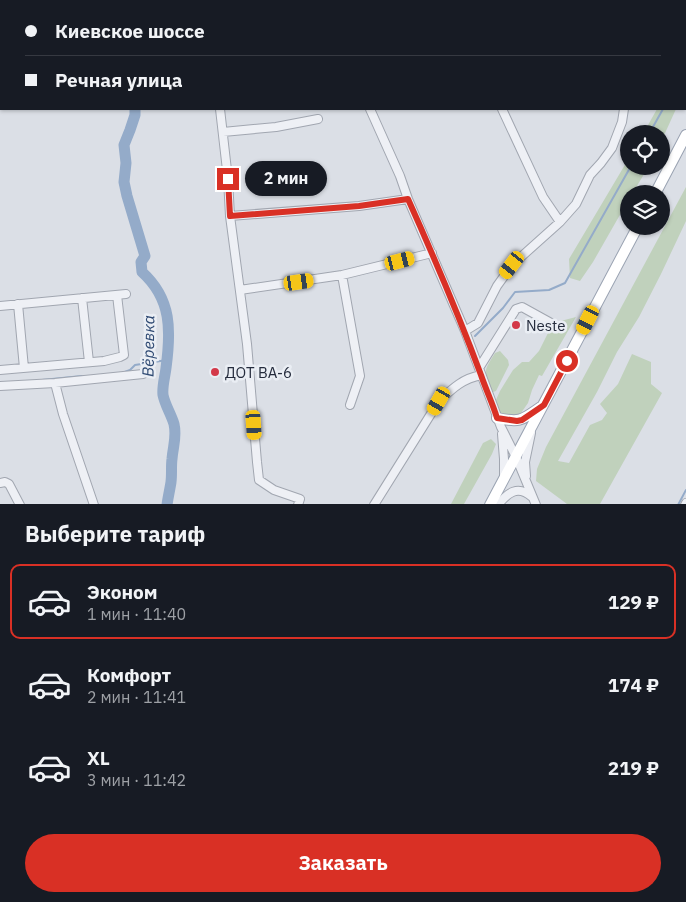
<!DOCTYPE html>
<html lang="ru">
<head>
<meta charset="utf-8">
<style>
	:root { --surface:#171b24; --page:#242831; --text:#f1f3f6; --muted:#9ea1a6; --line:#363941; --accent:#d93025 }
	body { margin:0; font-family:"IBM Plex Sans",sans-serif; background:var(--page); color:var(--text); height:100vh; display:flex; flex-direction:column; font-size:19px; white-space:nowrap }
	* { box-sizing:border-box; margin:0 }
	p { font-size:16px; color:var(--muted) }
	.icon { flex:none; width:28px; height:28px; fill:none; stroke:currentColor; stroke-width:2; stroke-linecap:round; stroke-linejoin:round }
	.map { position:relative; height:504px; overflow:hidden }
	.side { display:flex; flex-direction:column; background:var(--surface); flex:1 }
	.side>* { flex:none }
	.guide { position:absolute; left:0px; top:0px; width:686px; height:110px; box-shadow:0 1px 4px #0004; display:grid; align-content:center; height:110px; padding:0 25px; background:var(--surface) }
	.buttons { position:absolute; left:620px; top:125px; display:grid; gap:10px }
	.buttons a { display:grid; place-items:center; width:50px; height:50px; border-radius:50%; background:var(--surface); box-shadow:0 1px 4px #0004; font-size:25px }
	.end { position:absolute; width:22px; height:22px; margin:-11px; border:6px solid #d93025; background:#fff; box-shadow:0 0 0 2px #fff }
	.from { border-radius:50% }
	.bubble { position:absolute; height:35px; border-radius:18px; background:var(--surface); box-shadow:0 1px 4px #0004; font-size:16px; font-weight:700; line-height:35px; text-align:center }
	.car { position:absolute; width:15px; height:30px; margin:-15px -8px; border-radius:6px; box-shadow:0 0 4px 1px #0007; background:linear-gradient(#f5c518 24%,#345 0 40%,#f5c518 0 76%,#345 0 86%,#f5c518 0) }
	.guide b { display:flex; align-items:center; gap:18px; height:48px; font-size:19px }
	.guide b+b { border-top:1px solid var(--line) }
	.guide i { width:12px; height:12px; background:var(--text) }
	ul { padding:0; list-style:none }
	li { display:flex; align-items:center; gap:15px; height:75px; margin:0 10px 8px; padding:0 15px; border:2px solid transparent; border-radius:10px }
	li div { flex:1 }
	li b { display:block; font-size:19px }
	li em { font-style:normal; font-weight:700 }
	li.active { border-color:var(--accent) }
	li>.icon { width:45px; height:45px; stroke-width:1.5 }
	h2 { padding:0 25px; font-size:22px; line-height:60px }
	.cta { display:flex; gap:10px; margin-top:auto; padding:10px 25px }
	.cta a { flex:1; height:58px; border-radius:30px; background:var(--accent); color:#fff; font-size:20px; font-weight:700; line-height:58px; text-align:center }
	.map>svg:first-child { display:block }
</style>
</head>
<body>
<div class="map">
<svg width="686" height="505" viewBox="0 0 686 505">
	<rect width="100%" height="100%" fill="#dbdfe6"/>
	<path fill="#c0d1bc" d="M657 109H676L661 142V134H643Z
		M629 158V166H649L632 194H629V199L593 262 580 281 570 278 569 259Z
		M686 187V221L661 274 639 317 617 352 597 392 558 461 569 463 590 425 602 420 607 413 600 404 618 384 632 354 651 362V384L662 393 600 504H567L536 481 537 469 546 447Z
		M576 317 542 376 539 375 532 390 528 403 521 413 514 417 504 416 496 410 495 402 500 391 513 370 522 362H529L539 351 553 323Z
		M500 351 508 360 509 365 496 391 493 392 491 391C483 370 484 371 495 353Z
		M491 439 496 444 492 454 464 504H451L483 443Z"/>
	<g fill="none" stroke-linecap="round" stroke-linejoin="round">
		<path stroke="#94abc9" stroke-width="2" d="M685 66 686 64
			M649 134 663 109
			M475 336 503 308 515 292 549 290 565 283 631 166
			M122 373 130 370 135 365 167 360
			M42 380 82 376
			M678 505 686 490"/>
		<path stroke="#94abc9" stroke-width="11" d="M112 0 113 1
			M135 109V115L130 130 124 145 126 163 124 182 127 196 145 256 141 262 142 272C172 299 171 331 166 368 165 377 162 386 163 395 165 405 171 414 174 424 177 437 173 446 172 459 171 466 172 474 171 482 170 489 168 497 167 505"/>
		<g stroke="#a1a6b0" stroke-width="10">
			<path id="minor" d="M195 0V1
				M324 0V1
				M430 0V1
				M485 0V1
				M580 0 581 1
				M544 1 549 0
				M652 1V0
				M220 109 228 179 230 216 247 344 257 462 259 480 274 490 300 499 298 505
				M370 109 400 176 408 199 465 331 501 427 516 457 536 505
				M502 109 543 197 560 222
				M223 132 276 127 318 119
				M230 216 359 206 408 199
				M342 275 360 376 350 405
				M240 290 342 275 432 253
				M82 298 89 362
				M18 304 24 368
				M0 306 126 294
				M465 331 478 323 497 286 512 265 560 222 576 204 590 175 601 163 612 148 622 122 624 109
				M479 368 516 309 522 307 551 323
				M0 370 104 361 120 357 124 355 117 295
				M55 383 63 414 94 505
				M0 386 55 383 143 374
				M502 434 504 459V477
				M526 476 525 462 531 433
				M0 483 5 482 9 484 20 505
				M374 505 439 401C453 388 462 379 481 375
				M498 505C508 492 518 485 532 497
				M685 505 686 503"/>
		</g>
		<g stroke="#9aa3b2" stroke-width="12">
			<path id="major" d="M655 194 686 135
				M497 418C521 423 522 420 541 407
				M490 505 638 226"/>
		</g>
		<use href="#minor" stroke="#eef0f5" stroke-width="8"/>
		<use href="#major" stroke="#fff" stroke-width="10"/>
	</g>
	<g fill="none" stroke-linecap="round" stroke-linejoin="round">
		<path stroke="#d93025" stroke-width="6" d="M228 179 230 216 359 206 408 199C434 257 459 316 481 375 486 390 493 404 497 418L517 421 522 420 544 405 567 361"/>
	</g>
	<g fill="#d33949" stroke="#eaeef4" stroke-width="2">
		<circle cx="516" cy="325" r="5"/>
		<circle cx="215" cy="372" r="5"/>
	</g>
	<g text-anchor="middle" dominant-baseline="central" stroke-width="5" stroke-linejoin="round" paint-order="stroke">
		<g font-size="15" fill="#252c3d" stroke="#eaeef4" text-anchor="start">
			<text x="526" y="325">Neste</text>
			<text x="225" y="372">ДОТ ВА-6</text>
		</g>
		<g font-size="16" font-style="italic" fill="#2e4972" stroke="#eaeef4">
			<text transform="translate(148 346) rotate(-89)">Вёревка</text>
		</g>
	</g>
</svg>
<div class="buttons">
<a><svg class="icon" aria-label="locate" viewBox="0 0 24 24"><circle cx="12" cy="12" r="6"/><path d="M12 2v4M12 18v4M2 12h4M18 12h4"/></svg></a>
<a><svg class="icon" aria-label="layers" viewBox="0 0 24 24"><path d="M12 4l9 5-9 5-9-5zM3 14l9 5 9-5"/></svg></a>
</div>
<i class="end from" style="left:567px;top:361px"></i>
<i class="end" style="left:228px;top:179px"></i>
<div class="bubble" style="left:245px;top:161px;width:82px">2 мин</div>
<i class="car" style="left:400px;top:261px;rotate:76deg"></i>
<i class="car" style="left:512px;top:265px;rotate:217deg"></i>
<i class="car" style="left:299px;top:282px;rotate:82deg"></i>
<i class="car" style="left:588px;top:320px;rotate:207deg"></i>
<i class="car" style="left:439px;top:401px;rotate:210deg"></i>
<i class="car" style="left:254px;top:425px;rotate:176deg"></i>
<div class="guide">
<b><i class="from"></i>Киевское шоссе</b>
<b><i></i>Речная улица</b>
</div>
</div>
<section class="side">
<h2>Выберите тариф</h2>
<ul>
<li class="active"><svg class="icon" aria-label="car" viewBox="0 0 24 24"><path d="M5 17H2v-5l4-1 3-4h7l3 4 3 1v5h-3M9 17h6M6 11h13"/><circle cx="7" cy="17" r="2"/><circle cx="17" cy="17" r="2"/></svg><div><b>Эконом</b><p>1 мин · 11:40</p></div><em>129 ₽</em></li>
<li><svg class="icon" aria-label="car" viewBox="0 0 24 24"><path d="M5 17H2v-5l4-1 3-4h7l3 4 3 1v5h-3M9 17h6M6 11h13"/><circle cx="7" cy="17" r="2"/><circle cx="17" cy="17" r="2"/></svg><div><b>Комфорт</b><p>2 мин · 11:41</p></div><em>174 ₽</em></li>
<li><svg class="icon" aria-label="car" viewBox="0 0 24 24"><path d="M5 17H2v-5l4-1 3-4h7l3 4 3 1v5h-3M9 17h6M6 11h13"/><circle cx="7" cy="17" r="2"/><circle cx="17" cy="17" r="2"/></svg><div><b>XL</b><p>3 мин · 11:42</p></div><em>219 ₽</em></li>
</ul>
<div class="cta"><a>Заказать</a></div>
</section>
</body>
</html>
